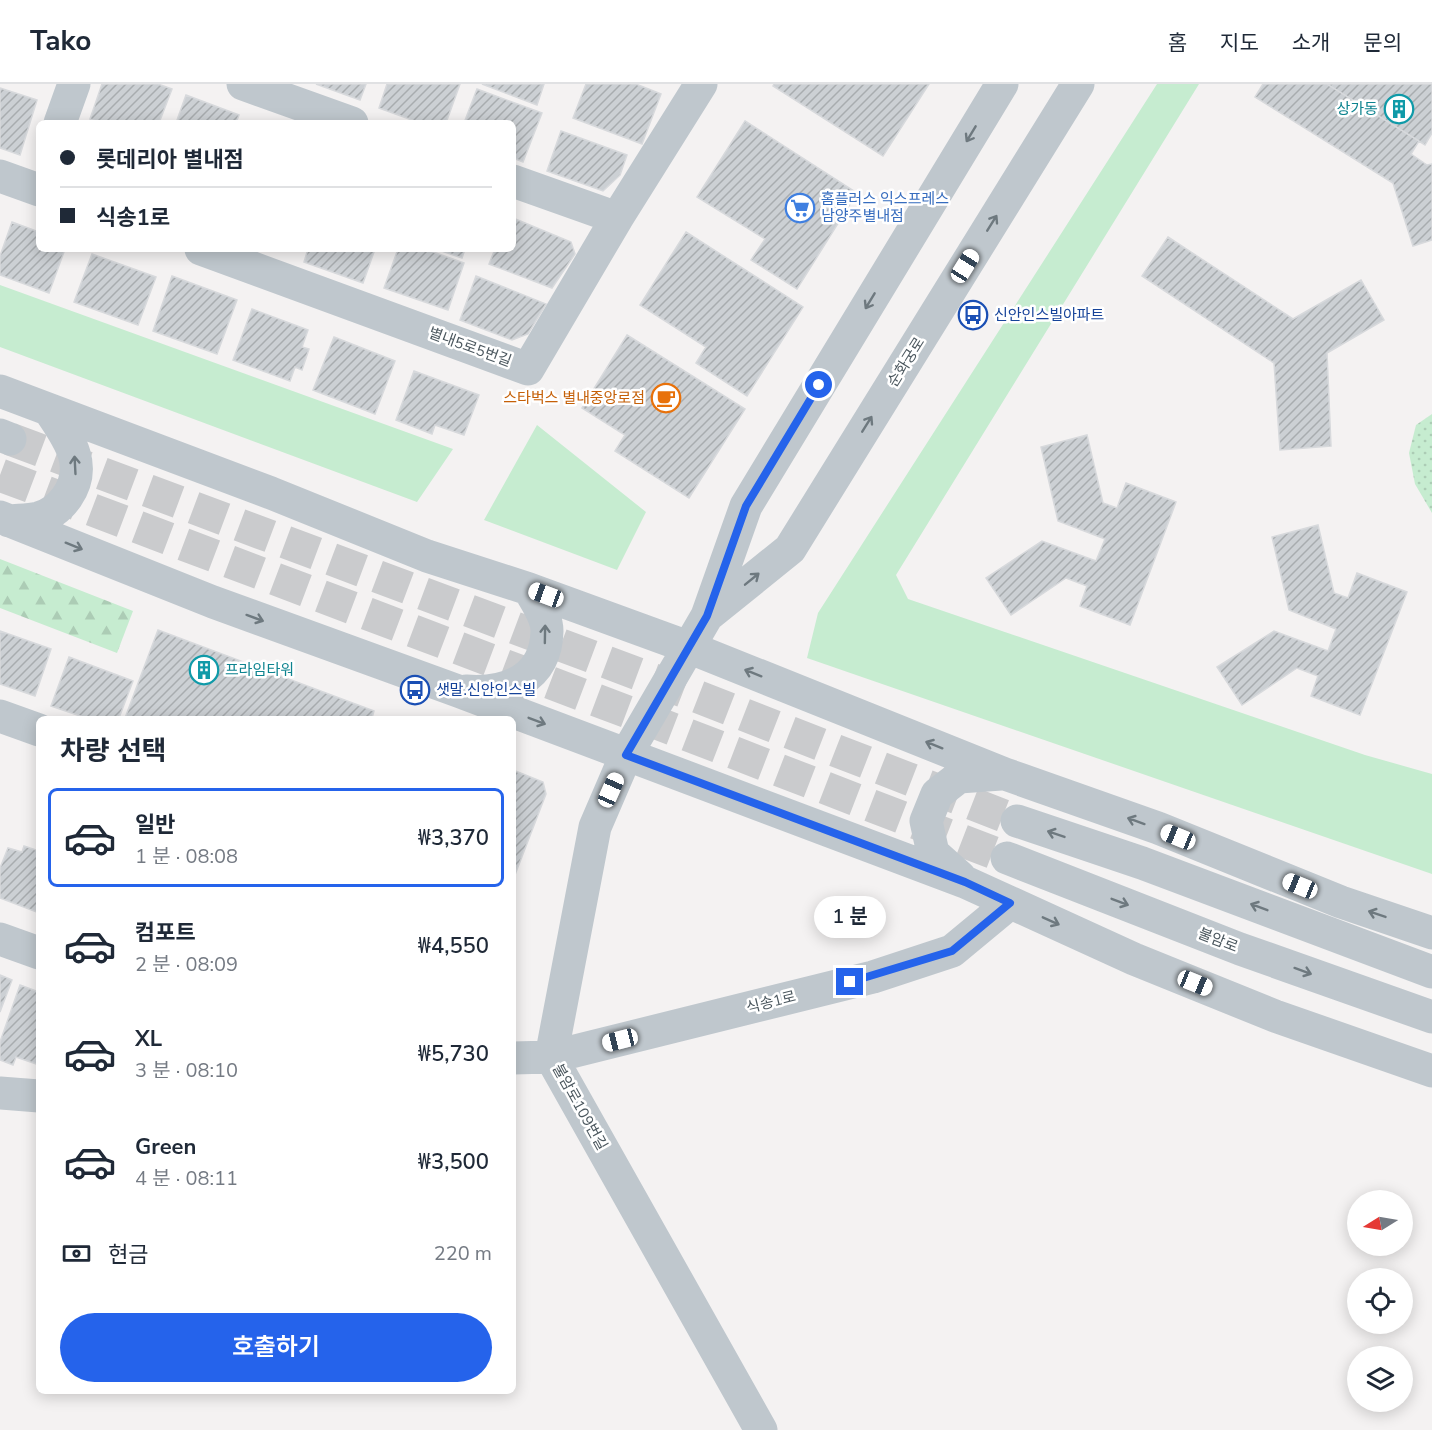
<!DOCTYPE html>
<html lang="ko">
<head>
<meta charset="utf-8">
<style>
	:root { --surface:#fff; --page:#f2f2f3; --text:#1f2937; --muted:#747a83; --line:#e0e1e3; --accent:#2563eb }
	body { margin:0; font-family:"Nunito Sans","Noto Sans KR",sans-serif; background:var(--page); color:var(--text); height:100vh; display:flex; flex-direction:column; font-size:22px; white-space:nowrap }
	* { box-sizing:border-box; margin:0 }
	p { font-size:20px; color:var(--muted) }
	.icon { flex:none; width:33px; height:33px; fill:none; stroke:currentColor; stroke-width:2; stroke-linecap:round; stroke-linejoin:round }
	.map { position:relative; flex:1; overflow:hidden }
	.drawer { position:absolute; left:36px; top:632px; width:480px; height:678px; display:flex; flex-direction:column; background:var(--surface); border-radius:9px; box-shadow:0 3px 15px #0003 }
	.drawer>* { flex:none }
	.guide { position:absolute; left:36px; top:36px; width:480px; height:132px; border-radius:9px; box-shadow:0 3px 15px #0003; display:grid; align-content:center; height:132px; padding:0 24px; background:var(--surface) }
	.needle { width:39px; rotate:259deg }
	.tools { position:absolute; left:1347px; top:1106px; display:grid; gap:12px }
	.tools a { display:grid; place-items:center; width:66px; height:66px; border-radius:50%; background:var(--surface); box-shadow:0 3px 15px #0003; font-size:30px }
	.end { position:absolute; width:27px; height:27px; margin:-14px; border:8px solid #2563eb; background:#fff; box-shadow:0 0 0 3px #fff }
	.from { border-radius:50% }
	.bubble { position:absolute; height:42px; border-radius:21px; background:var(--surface); box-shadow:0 3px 15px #0003; font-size:20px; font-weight:600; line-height:42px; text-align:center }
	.car { position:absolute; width:18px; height:36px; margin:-18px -9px; border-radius:8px; box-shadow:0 0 4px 2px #0007; background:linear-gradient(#fff 24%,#345 0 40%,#fff 0 76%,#345 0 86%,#fff 0) }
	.guide b { display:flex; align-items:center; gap:21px; height:57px; font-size:22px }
	.guide b+b { border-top:2px solid var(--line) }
	.guide i { width:15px; height:15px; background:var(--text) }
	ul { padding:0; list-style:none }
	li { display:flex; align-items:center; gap:18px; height:99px; margin:0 12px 9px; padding:0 12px; border:3px solid transparent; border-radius:9px }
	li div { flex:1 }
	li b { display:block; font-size:22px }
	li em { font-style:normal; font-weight:600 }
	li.current { border-color:var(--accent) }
	li>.icon { width:54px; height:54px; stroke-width:1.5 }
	h2 { padding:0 24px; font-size:27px; line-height:72px }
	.pay { display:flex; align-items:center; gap:15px; height:66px; padding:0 24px; font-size:22px }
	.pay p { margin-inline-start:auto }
	.cta { display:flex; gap:12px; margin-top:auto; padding:12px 24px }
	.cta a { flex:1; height:69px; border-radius:36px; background:var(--accent); color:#fff; font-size:24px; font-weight:600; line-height:69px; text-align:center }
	header { display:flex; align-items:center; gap:36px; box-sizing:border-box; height:84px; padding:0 30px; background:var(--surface); border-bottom:2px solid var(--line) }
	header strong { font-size:28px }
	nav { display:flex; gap:33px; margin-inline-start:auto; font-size:21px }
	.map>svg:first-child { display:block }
</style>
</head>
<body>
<header>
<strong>Tako</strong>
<nav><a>홈</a><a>지도</a><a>소개</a><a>문의</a></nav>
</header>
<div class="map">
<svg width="1432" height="1346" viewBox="0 0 1432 1346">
	<defs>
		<pattern id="forest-firs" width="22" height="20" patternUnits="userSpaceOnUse" patternTransform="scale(1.5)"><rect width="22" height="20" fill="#c6ecd0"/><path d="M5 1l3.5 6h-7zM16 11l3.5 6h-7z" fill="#acccb5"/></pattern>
		<pattern id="park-dots" width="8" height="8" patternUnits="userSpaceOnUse" patternTransform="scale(1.5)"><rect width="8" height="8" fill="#c6ecd0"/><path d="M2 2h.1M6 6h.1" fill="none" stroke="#acccb5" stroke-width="1.8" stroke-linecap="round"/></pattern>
		<pattern id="building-hatch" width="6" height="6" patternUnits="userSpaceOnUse" patternTransform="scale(1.5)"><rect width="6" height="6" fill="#ccd0d4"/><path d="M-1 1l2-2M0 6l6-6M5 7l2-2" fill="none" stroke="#a8acaf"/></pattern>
	</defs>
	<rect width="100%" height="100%" fill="#f4f2f2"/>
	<path fill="#c6ecd0" d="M1157 0H1199L896 491 908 515 1365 671 1432 690V790L807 574 818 529Z
		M0 201 453 365 417 418 0 263Z
		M537 341 646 428 617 486 484 436Z"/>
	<path fill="url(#forest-firs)" d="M0 475 133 527 117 569 0 524Z"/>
	<path fill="url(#park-dots)" d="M1432 330V429L1415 400 1409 369 1416 341Z"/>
	<path fill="url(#building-hatch)" stroke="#d7d9dc" stroke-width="1.5" d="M102 0H158L172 5 159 39H102L90 35Z
		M316 0H366L360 16Z
		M387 0H460L446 39H420L379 24Z
		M482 0H544L537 21Z
		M586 0H636L661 10 642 60 573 34Z
		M774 0H929L883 72 773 2Z
		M1263 0H1327L1419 57 1411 70 1427 81 1432 80V156L1413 162 1393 99 1255 13Z
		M1327 0H1432V49L1425 61Z
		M0 4 37 16 20 71 0 64Z
		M477 5 542 29 523 78 513 74V39H464Z
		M186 11 239 31 236 39H176Z
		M745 37 857 109 797 205 751 176 765 155 697 113Z
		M561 47 627 71 620 91 603 107 547 87Z
		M513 134 571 158 575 170 552 204 489 180 495 165H513Z
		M12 138 39 148V165H65L49 209 0 191V172Z
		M686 148 803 223 747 312 696 279 706 263 640 221Z
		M1168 153 1293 235 1361 196 1384 236 1327 269 1331 362 1280 366 1274 279 1142 192Z
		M308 165H375L363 199 304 178Z
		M398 165H425L464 179 448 226 384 204Z
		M436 165H465L462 174Z
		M92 170 156 193 138 241 74 218Z
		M172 192 237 216 217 270 153 247Z
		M476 192 546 220 528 250 512 256 460 236Z
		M252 225 308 246 302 263 309 265 302 286 295 283 290 297 233 276Z
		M627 251 745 325 689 414 615 367 625 351 582 324Z
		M334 253 395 277 375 330 313 306Z
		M414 287 479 311 464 351 435 341 432 350 396 336Z
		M1087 351 1103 419 1117 424 1126 399 1176 418 1130 541 1080 522 1087 502 1066 494 1011 531 986 494 1042 457 1096 477 1105 455 1058 437 1041 363Z
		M1318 441 1334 509 1348 514 1357 489 1407 508 1360 631 1311 612 1318 592 1297 584 1242 621 1217 583 1274 547 1328 567 1336 545 1289 526 1272 453Z
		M158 546 374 627 372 634H125Z
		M0 547 51 565 35 612 0 600Z
		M69 573 133 597 119 634H86L51 622Z
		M513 686 543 698 546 710 513 796Z
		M24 762 39 767V829L0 814V784L8 764 22 768Z
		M0 891 12 896 0 928Z
		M20 901 39 908V981L16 973 13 981 0 976V958Z"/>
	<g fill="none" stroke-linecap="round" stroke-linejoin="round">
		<path stroke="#cacbcd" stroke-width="33" stroke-dasharray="33 16" stroke-linecap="butt" d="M10 355 665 600 1017 737
			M0 391 649 636 1007 774"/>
		<path stroke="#bfc7cd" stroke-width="33" d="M243 0 352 39
			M60 39 74 0
			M0 92 39 106
			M513 97 617 134
			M201 165 528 285 617 134 701 0
			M0 307 271 409 427 472 529 505 688 563 1005 690 1158 744 1341 818 1432 849
			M0 351 10 355
			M0 433 213 518 458 607 965 798 1134 875 1275 932 1432 987
			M9 437C18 436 29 436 38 434 50 431 60 423 67 413 89 381 68 354 50 327
			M707 532 790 465 1078 0
			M466 607C507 610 546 595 547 547 547 532 536 518 529 505
			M0 632 39 646
			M1017 737 1142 779 1432 888
			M1007 774 1240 865 1432 933
			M960 793 933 769 926 737 937 710 959 693 1001 690
			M0 855 39 869
			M513 974 551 973 873 893 952 867 1010 819
			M0 1009 39 1012
			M761 1346 551 973 595 743 626 671 707 532 746 422 1002 0"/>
	</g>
	<defs><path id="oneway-shaft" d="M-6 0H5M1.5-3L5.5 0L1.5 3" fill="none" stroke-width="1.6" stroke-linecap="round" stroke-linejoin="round" transform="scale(1.5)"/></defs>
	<g stroke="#6e797f">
		<use href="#oneway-shaft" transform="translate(971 50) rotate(121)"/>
		<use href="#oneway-shaft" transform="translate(992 139) rotate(-58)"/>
		<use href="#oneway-shaft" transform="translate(870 217) rotate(121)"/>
		<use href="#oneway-shaft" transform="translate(867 340) rotate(-58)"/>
		<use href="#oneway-shaft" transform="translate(75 381) rotate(-93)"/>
		<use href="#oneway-shaft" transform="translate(74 462) rotate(22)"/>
		<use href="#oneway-shaft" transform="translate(752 495) rotate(-39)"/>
		<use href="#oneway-shaft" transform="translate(255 534) rotate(20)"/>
		<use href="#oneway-shaft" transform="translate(545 550) rotate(-89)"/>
		<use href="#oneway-shaft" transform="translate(753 589) rotate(-158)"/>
		<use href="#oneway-shaft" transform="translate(537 637) rotate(21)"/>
		<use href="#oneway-shaft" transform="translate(934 661) rotate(-158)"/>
		<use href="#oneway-shaft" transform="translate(1136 737) rotate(-160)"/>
		<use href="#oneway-shaft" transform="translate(1056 750) rotate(-161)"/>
		<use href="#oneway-shaft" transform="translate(1120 818) rotate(21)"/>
		<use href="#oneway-shaft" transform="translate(1259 823) rotate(-159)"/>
		<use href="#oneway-shaft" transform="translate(1377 830) rotate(-161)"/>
		<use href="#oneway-shaft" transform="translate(1051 837) rotate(24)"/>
		<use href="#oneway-shaft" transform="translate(1303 887) rotate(20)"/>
	</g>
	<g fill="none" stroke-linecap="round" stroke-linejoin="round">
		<path stroke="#2563eb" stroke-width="8" d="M819 301 746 422 707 532 626 671 965 798 1010 819 952 867 850 898"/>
	</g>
	<defs>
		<g id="building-ring" transform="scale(1.5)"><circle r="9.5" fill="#fff" stroke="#0f9aa8" stroke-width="1.5"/><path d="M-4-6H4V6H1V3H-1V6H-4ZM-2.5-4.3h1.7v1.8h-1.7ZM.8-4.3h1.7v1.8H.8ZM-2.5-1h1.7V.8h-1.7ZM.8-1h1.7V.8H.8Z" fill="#0f9aa8"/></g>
		<g id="supermarket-ring" transform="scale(1.5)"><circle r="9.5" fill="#fff" stroke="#3f7fe0" stroke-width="1.5"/><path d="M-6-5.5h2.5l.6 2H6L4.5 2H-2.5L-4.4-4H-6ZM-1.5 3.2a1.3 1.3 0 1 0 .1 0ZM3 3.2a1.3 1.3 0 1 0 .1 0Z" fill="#3f7fe0"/></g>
		<g id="bus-ring" transform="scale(1.5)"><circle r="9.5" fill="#fff" stroke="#1a4fb4" stroke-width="1.5"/><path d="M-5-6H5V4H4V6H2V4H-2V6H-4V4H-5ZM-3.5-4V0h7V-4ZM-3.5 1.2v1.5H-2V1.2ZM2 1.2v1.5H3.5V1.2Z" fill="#1a4fb4"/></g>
		<g id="cafe-ring" transform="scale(1.5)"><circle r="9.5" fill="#fff" stroke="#e8710a" stroke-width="1.5"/><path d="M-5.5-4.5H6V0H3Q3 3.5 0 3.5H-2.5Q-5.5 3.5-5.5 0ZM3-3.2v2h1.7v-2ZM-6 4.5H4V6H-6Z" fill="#e8710a"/></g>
	</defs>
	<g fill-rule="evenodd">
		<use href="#building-ring" x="1399" y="25"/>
		<use href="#supermarket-ring" x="800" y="124"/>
		<use href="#bus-ring" x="973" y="231"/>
		<use href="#cafe-ring" x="666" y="314"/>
		<use href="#building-ring" x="204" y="586"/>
		<use href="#bus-ring" x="415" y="606"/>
	</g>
	<g text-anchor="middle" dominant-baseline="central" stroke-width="5" stroke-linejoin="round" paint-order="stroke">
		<g font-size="15" fill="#0d838f" stroke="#fff" text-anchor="end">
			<text x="1378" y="25">상가동</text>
			<text x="225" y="586" text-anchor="start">프라임타워</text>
		</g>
		<g font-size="15" fill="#366cbe" stroke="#fff" text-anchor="start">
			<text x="821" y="115">홈플러스 익스프레스<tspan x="821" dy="17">남양주별내점</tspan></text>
		</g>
		<g font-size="15" fill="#164399" stroke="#fff" text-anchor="start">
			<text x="994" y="231">신안인스빌아파트</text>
			<text x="436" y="606">샛말.신안인스빌</text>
		</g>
		<g font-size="15" fill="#4b575e" stroke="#fff">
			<text transform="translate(470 263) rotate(20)">별내5로5번길</text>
			<text transform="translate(906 278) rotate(-58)">순화궁로</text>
			<text transform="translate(1218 856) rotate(21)">불암로</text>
			<text transform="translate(771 918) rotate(-14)">식송1로</text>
			<text transform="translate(580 1023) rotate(61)">불암로109번길</text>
		</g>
		<g font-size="15" fill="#c56008" stroke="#fff" text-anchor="end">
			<text x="645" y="314">스타벅스 별내중앙로점</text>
		</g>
	</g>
</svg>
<div class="tools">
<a><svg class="needle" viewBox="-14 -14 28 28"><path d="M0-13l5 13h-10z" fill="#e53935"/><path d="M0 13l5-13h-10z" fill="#747a83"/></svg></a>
<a><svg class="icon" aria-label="locate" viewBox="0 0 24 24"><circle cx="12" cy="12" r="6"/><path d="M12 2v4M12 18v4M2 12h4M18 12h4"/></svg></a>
<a><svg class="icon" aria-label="layers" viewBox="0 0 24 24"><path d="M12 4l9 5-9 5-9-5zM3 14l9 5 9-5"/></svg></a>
</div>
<i class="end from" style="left:819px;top:301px"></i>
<i class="end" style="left:850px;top:898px"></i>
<div class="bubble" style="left:814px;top:812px;width:72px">1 분</div>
<i class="car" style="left:965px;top:182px;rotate:32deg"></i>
<i class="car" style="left:546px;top:511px;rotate:290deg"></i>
<i class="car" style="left:611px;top:706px;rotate:24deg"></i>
<i class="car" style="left:1178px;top:753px;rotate:292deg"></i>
<i class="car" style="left:1300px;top:802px;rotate:292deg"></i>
<i class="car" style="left:1195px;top:899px;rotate:112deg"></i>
<i class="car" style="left:620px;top:956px;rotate:256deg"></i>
<div class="guide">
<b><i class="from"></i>롯데리아 별내점</b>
<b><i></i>식송1로</b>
</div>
<section class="drawer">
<h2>차량 선택</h2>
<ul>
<li class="current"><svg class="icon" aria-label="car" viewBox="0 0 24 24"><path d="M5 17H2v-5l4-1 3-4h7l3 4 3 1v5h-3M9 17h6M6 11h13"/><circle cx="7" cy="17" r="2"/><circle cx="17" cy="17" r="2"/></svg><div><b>일반</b><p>1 분 · 08:08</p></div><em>₩3,370</em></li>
<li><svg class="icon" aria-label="car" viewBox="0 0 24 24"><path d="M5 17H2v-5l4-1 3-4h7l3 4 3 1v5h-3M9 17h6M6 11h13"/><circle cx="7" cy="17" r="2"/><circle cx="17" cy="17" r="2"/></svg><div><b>컴포트</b><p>2 분 · 08:09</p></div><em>₩4,550</em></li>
<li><svg class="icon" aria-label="car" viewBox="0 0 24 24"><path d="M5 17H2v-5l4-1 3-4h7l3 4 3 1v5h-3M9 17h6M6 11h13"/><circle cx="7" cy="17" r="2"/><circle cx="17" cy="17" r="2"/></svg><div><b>XL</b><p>3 분 · 08:10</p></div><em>₩5,730</em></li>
<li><svg class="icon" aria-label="car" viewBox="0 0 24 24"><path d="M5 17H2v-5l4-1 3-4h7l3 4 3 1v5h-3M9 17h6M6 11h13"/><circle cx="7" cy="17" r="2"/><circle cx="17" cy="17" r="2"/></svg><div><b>Green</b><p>4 분 · 08:11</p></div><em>₩3,500</em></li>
</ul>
<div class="pay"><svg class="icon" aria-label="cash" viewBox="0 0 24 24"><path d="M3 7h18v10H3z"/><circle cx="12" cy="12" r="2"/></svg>현금<p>220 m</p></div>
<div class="cta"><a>호출하기</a></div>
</section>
</div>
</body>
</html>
